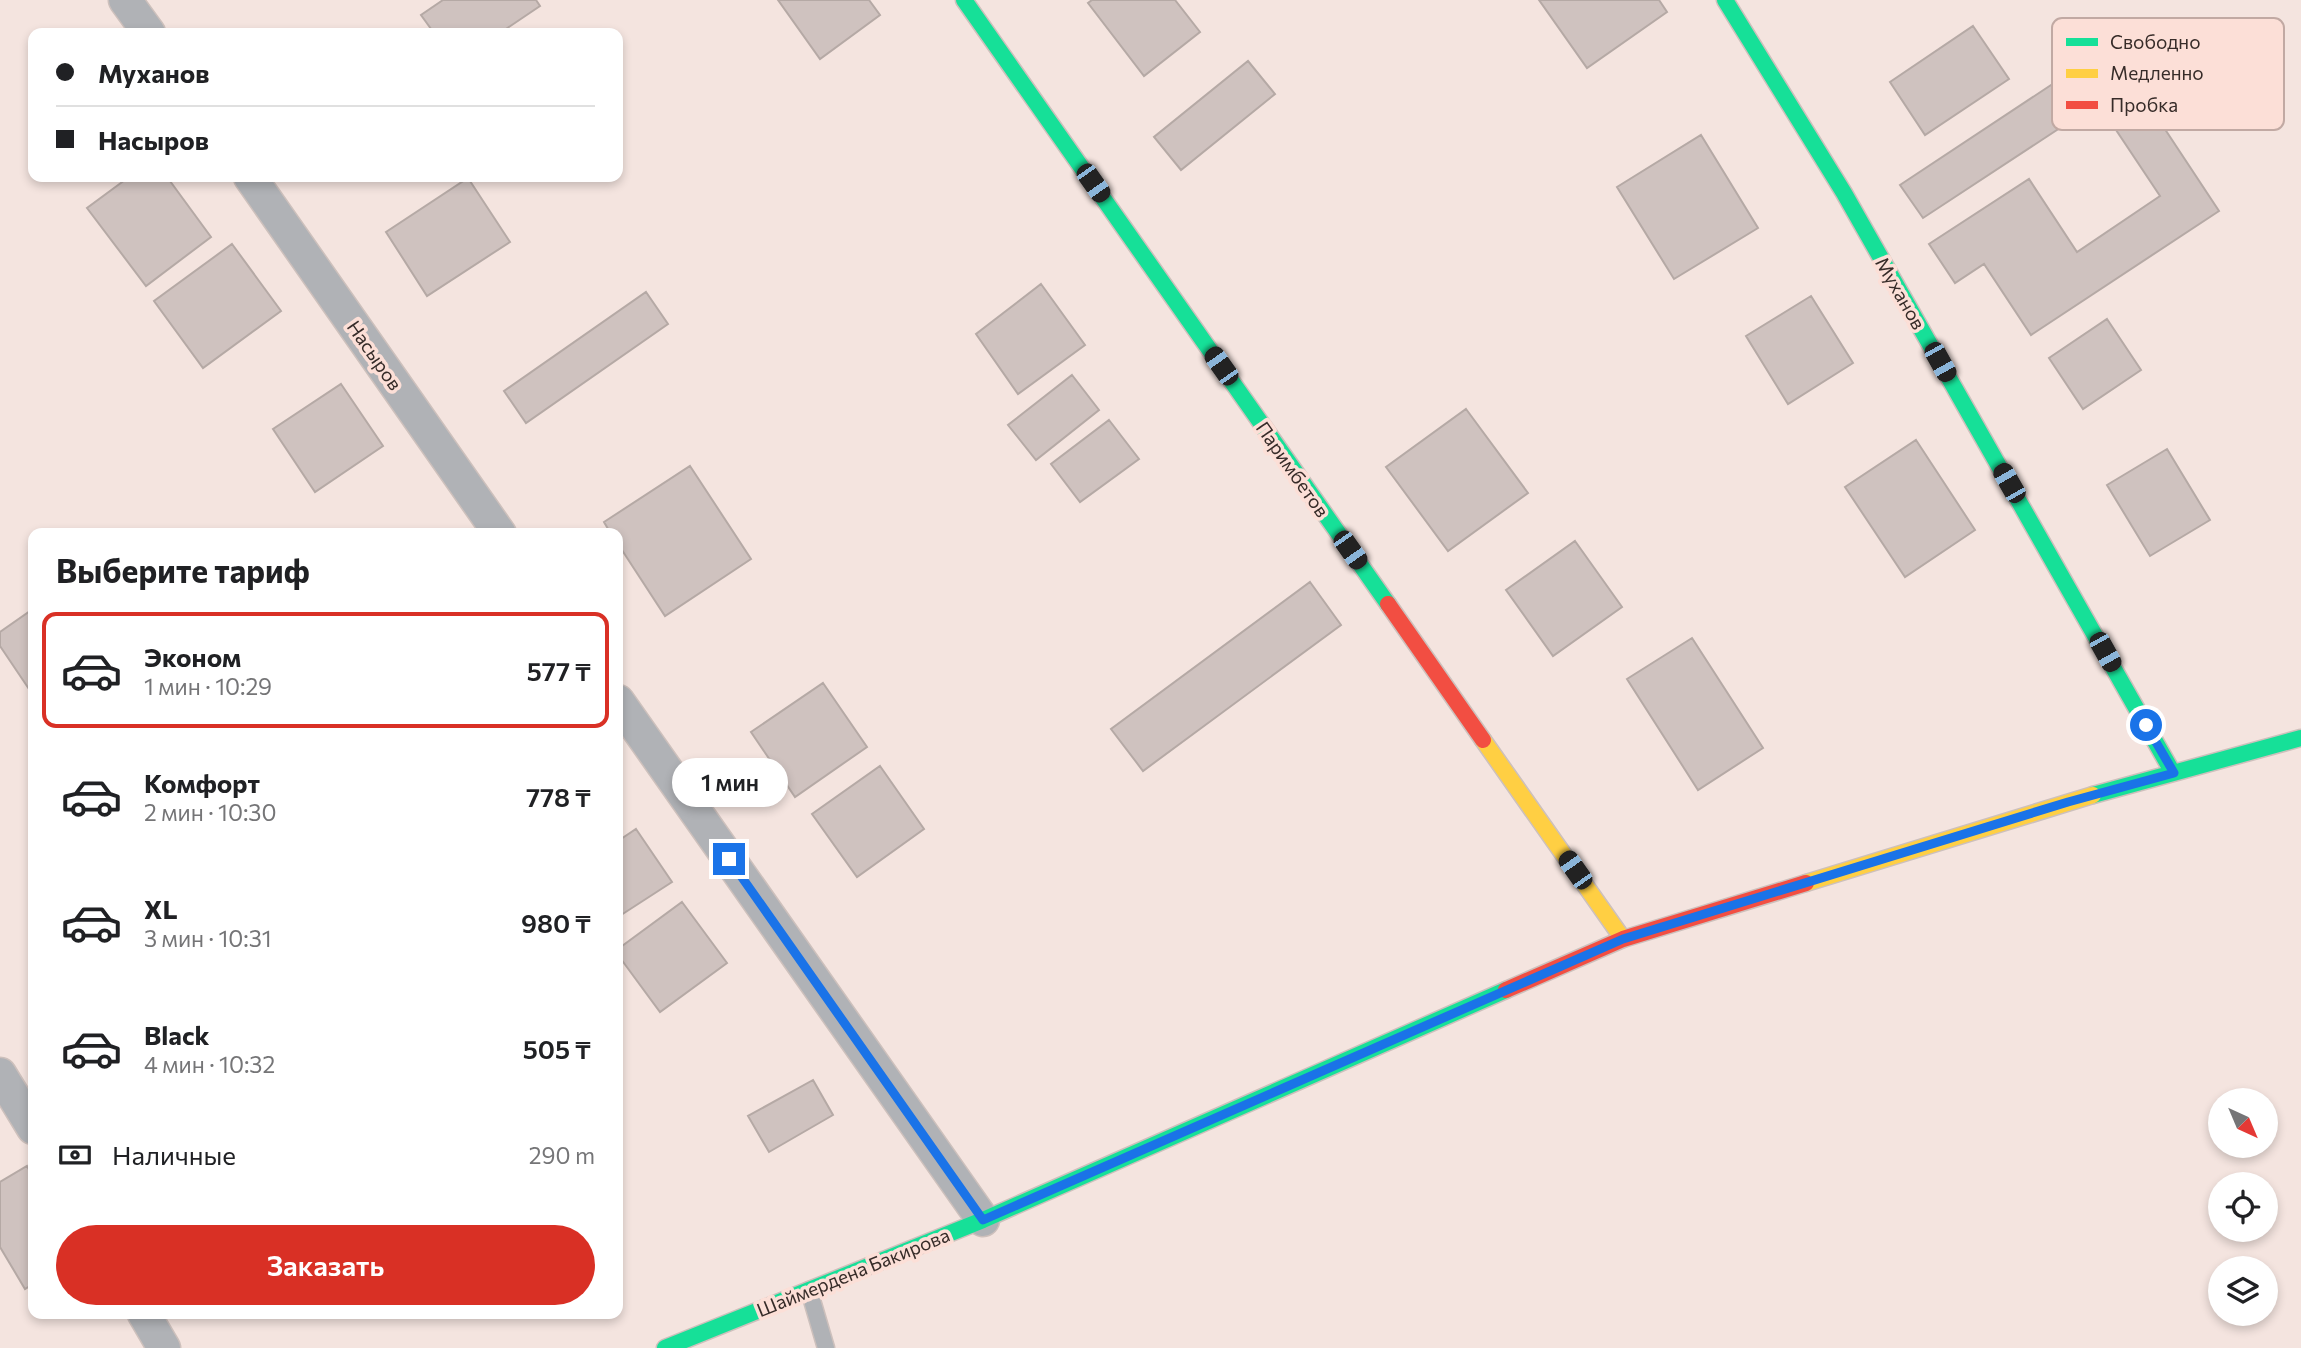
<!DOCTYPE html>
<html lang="ru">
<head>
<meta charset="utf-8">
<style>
	:root { --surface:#fff; --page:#f6f6f6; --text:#202124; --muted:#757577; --line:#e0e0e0; --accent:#d93025 }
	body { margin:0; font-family:Commissioner,sans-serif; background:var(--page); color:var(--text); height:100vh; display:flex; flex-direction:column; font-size:26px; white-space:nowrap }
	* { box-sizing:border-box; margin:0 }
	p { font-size:23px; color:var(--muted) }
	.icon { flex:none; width:38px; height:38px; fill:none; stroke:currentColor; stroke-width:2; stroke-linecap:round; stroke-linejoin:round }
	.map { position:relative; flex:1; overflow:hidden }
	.panel { position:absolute; left:28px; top:528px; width:595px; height:791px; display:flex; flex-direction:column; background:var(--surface); border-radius:14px; box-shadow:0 4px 10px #0003 }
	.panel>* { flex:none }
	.hud { position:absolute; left:28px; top:28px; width:595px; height:154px; border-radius:14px; box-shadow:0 4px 10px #0003; display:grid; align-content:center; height:154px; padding:0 28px; background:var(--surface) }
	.needle { width:46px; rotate:136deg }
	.controls { position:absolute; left:2208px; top:1088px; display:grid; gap:14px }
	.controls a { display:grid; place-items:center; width:70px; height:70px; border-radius:50%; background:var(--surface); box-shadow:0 4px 10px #0003; font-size:35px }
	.end { position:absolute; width:32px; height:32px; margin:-16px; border:9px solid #1a73e8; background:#fff; box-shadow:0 0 0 4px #fff }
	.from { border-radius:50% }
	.bubble { position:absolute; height:49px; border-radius:24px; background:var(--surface); box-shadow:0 4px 10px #0003; font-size:23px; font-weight:600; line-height:49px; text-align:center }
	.car { position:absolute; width:21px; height:42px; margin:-21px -10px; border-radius:9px; box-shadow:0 0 5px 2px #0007; background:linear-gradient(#222 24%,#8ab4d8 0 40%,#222 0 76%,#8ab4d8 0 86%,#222 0) }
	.hud b { display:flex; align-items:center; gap:24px; height:66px; font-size:26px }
	.hud b+b { border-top:2px solid var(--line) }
	.hud i { width:18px; height:18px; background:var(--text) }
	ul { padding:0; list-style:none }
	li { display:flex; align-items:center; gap:21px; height:116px; margin:0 14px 10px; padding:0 14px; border:4px solid transparent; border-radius:14px }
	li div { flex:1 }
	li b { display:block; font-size:26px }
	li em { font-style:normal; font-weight:600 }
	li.on { border-color:var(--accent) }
	li>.icon { width:63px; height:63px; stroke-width:1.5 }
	h2 { padding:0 28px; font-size:32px; line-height:84px }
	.pay { display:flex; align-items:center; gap:18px; height:77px; padding:0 28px; font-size:26px }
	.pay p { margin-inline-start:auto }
	.primary-button { display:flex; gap:14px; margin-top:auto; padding:14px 28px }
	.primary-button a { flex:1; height:80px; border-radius:42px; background:var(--accent); color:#fff; font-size:28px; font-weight:600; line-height:80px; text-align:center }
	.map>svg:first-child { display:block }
</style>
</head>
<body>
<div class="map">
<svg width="2301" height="1348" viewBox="0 0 2301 1348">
	<rect width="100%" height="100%" fill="#f4e4df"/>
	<path fill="#cfc2bf" stroke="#b5a9a5" stroke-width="2" d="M443 0H536L540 6 500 33H434L421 15Z
		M778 0H869L880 15 820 59Z
		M1092 0H1175L1200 32 1144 76 1088 3Z
		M1539 0H1659L1667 12 1587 68Z
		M1973 26 2009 79 1925 135 1890 82Z
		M2110 46 2219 211 2031 335 1984 264 1955 283 1929 244 2029 179 2077 252 2160 196 2098 103 1923 218 1900 185Z
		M1248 61 1275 94 1181 170 1154 137Z
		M1701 135 1758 228 1674 279 1617 187Z
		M129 177H167L211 237 146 286 87 208Z
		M468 178 510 242 427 296 386 232Z
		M232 244 281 311 203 368 154 301Z
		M1041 284 1085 345 1018 394 976 334Z
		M646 292 668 324 526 423 504 391Z
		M1811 296 1853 363 1788 404 1746 336Z
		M2107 319 2141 370 2083 409 2049 358Z
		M1072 375 1099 410 1036 460 1008 425Z
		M341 384 383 446 315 492 273 429Z
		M1466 409 1528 493 1448 551 1386 467Z
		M1109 420 1139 459 1080 502 1051 464Z
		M1916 440 1975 530 1905 577 1845 487Z
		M2167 449 2210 520 2150 556 2107 485Z
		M690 466 751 559 665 616 618 544V534H611L604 522Z
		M1575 541 1622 607 1553 656 1506 590Z
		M1310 582 1341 625 1143 771 1111 729Z
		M33 609V695L0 646V632Z
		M1692 638 1763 748 1698 790 1627 679Z
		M823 683 867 747 795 797 751 732Z
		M880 766 924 829 857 877 812 814Z
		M636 829 672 882 618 917V841Z
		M682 902 727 963 660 1012 618 955V949Z
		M813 1080 833 1115 769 1152 748 1116Z
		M27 1166 33 1177V1284L25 1289 0 1247V1182Z"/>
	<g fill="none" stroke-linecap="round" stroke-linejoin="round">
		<g stroke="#cdc0bc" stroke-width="19">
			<path id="lane" d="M809 1290 826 1348"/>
		</g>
		<g stroke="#cdc0bc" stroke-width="35">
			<path id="street" d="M125 0 149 33
				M250 177 500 534
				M618 701 983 1220
				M0 1074 33 1128
				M144 1314 164 1348"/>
		</g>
		<g stroke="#cdc0bc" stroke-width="19">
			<path id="fast" d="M964 0 1388 604
				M1725 0 1844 193 2173 773
				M2093 795 2301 738
				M665 1348 983 1220 1506 990"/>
		</g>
		<g stroke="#cdc0bc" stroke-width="19">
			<path id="slow" d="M1483 740 1623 939
				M1806 883 2093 795"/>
		</g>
		<g stroke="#cdc0bc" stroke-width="19">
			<path id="jam" d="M1388 604 1483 740
				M1506 990 1623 939 1806 883"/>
		</g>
		<use href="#lane" stroke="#b0b2b6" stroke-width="16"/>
		<use href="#street" stroke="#b0b2b6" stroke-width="32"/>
		<use href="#fast" stroke="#16e098" stroke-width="16"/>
		<use href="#slow" stroke="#ffcf43" stroke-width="16"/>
		<use href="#jam" stroke="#f24e42" stroke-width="16"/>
	</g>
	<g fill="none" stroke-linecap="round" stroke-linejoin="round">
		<path stroke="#1a73e8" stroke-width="9" d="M729 859 983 1220 1623 939 2068 802 2174 773 2146 725"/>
	</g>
	<g text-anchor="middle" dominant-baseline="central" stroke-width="7" stroke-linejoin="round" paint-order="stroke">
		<g font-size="19" fill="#372c29" stroke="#fcdfd7">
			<text transform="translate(1901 293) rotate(60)">Муханов</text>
			<text transform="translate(375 355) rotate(55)">Насыров</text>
			<text transform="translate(1293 469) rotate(55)">Паримбетов</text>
			<text transform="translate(853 1272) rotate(-22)">Шаймердена Бакирова</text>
		</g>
	</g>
	<rect x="2052" y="18" width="232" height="112" rx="10" fill="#fcdfd7" stroke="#c1a9a3" stroke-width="2"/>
	<rect x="2066" y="38" width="32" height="8" fill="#16e098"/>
	<rect x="2066" y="69" width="32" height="9" fill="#ffcf43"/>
	<rect x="2066" y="101" width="32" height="8" fill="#f24e42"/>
	<g font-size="19" fill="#372c29">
		<text x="2110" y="49">Свободно</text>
		<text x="2110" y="80">Медленно</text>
		<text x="2110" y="112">Пробка</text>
	</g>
</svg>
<div class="controls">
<a><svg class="needle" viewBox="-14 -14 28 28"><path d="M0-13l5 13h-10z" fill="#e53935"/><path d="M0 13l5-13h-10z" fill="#757577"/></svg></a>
<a><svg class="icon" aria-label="locate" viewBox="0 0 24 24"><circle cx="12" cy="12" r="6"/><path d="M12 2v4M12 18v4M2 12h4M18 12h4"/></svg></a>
<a><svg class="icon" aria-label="layers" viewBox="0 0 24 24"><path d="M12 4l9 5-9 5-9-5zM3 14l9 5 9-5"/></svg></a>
</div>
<i class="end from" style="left:2146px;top:725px"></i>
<i class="end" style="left:729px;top:859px"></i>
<div class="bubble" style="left:672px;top:758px;width:116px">1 мин</div>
<i class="car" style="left:1093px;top:183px;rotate:145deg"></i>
<i class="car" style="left:1940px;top:362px;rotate:151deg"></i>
<i class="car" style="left:1221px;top:366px;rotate:325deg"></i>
<i class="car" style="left:2009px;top:483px;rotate:330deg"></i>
<i class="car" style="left:1350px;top:550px;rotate:145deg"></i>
<i class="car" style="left:2105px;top:652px;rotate:151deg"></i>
<i class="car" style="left:1575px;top:870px;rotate:325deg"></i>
<div class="hud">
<b><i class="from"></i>Муханов</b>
<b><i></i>Насыров</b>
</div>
<section class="panel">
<h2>Выберите тариф</h2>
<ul>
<li class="on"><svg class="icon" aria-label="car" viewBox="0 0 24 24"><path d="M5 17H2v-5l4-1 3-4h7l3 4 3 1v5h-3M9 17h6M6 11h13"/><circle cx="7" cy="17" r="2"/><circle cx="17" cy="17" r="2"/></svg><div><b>Эконом</b><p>1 мин · 10:29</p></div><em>577 ₸</em></li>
<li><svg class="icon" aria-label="car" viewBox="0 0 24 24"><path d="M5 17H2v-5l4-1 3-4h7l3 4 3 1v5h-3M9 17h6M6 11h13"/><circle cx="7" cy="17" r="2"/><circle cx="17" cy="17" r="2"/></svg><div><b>Комфорт</b><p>2 мин · 10:30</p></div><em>778 ₸</em></li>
<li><svg class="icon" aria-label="car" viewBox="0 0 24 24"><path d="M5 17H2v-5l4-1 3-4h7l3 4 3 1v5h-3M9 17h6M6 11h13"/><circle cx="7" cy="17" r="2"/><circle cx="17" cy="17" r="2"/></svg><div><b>XL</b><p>3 мин · 10:31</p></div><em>980 ₸</em></li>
<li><svg class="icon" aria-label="car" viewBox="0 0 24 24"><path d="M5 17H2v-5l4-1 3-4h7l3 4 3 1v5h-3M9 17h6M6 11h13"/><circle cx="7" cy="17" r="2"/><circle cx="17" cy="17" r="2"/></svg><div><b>Black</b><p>4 мин · 10:32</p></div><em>505 ₸</em></li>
</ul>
<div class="pay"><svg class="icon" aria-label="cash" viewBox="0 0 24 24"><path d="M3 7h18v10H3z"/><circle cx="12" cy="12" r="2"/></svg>Наличные<p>290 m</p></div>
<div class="primary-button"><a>Заказать</a></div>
</section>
</div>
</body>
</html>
